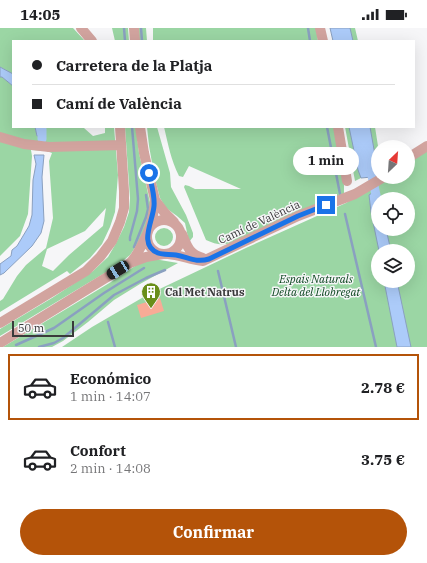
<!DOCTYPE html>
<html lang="es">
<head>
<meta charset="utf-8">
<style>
	:root { --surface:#fff; --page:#f2f2f2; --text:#202124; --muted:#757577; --line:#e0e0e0; --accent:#b45309 }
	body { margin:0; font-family:"IBM Plex Serif",serif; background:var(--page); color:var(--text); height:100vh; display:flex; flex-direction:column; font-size:15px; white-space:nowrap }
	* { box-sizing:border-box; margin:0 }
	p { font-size:13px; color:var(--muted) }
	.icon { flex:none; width:22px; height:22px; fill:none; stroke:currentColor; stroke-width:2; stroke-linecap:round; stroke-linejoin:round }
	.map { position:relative; height:319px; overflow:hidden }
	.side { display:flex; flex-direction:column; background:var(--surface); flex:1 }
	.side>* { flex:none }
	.hud { position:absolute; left:12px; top:12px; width:403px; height:88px; border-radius:0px; box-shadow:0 4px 16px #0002; display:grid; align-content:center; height:88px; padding:0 20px; background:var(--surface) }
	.needle { width:26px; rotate:25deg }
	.controls { position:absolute; left:371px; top:112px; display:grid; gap:8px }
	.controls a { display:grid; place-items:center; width:44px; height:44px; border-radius:50%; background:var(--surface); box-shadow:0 4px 16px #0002; font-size:20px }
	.scale { position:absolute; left:12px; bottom:10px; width:62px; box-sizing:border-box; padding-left:4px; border:2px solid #3a3a3b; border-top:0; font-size:11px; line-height:14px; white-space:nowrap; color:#3a3a3b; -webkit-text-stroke:3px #f6f6f8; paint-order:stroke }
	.end { position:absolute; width:18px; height:18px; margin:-9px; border:5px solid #1a73e8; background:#fff; box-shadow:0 0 0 2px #fff }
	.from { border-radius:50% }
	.bubble { position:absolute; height:28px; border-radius:14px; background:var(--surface); box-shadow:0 4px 16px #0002; font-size:13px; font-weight:700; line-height:28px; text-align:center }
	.car { position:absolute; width:12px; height:24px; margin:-12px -6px; border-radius:5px; box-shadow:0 0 3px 1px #0007; background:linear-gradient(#222 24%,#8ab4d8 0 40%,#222 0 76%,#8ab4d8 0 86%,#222 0) }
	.hud b { display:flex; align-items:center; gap:14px; height:38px; font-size:15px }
	.hud b+b { border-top:1px solid var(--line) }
	.hud i { width:10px; height:10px; background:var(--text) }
	ul { padding:7px 0 0; list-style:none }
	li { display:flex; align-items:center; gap:12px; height:66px; margin:0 8px 6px; padding:0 12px; border:2px solid transparent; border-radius:0px }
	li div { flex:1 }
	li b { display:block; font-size:15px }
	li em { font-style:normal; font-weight:700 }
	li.active { border-color:var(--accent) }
	li>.icon { width:36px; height:36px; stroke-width:1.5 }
	.primary-button { display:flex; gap:8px; margin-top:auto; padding:8px 20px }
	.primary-button a { flex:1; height:46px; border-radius:24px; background:var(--accent); color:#fff; font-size:16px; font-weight:700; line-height:46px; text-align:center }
	.status { display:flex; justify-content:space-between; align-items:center; height:28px; padding:0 20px; background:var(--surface); direction:ltr }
	.status svg { height:11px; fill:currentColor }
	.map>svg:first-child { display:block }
</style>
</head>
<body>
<div class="status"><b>14:05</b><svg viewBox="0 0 49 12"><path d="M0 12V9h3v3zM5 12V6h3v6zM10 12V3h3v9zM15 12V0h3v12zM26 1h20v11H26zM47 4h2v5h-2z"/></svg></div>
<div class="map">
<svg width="427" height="319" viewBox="0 0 427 319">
	<rect width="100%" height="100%" fill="#f6f6f8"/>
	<path fill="#9bd6a4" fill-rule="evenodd" d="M0 0H73L85 13H72L71 12V13H13V46L0 39Z
		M112 0H128L129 13H115Z
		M139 0H146L147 13H139Z
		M153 0H316L318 13H153Z
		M347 0H355L358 13H348Z
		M0 49H2L13 58V99H35L37 108 45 106 44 99H84V100L93 108 105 105V99H114L118 147 115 184 110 199 102 216 90 230 70 246 67 243 0 284V273L3 271 17 248 26 237 46 220 53 190 49 133 52 125 46 123 31 122 32 128 28 186 20 208 0 228ZM106 180 103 198 69 227 53 243 42 238 47 221 85 203Z
		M125 99H136L139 125 151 179 150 189 139 214 130 227 118 237 0 308V301L52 270 93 243 108 229 115 217 124 199 129 184 130 170Z
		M147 99H157L170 145 171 159 186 187 193 205V209L189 214 185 195 177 188 166 180 160 170 155 151 149 118Z
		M164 99H334L344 157V167L231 215C221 218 215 216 206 212L184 159 185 157 189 158 195 161H241L189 138 183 149 179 148C171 132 168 116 164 99Z
		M345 99H353L362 143 361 150 355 153Z
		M366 99H375L378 118V145L376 147Z
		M427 121V319H62L92 299 147 267 248 219 346 175 389 149H408V134ZM378 171H408V201H378ZM378 223H408V253H378Z
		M155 209a9 9 0 1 1 18 0a9 9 0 1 1-18 0Z
		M154 231 178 235 140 256 114 272 88 294 63 313 52 319H3L111 254 138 236Z"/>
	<path fill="#accbf9" stroke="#8aa0c0" d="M330 0H350L353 13H333Z
		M0 39 13 46V58L2 49H0Z
		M35 99H44L45 105 42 107 37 108Z
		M349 99H370L377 138 376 147 372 149 361 150 358 142Z
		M34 127H44L42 149 44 193 41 205 32 218 4 245 0 247V236L11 228 12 222 17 218 29 198 32 187 33 152 36 136Z
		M375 163 378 171V201H386L391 223H379L371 184 369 167Z
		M384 253H397L411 319H397Z"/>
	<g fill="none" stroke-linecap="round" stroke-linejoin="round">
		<path stroke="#8aa0c0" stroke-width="2.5" d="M124 0 125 13
			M141 0 142 13
			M308 0 310 13
			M327 99 340 166
			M345 186 376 319
			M130 212V209L137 183 138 171 132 99
			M134 219 146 189 148 181 146 167
			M218 243 236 319
			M108 294 115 319
			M16 317 54 300 104 265 144 240
			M39 319 54 315 63 310 114 267 146 250 165 242"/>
		<path stroke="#accbf9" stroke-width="9" d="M41 99 42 101V111
			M370 138 378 177"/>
	</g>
	<path fill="#f8ab96" d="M160 270 164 283 141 290 137 277Z"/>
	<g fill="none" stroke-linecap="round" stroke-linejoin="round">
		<path stroke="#d2a49f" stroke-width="10" d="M81 0 92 13
			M134 0 135 13
			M320 0 323 13
			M140 99 144 125 155 172 153 187 150 199
			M338 99 347 153
			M0 109 24 116 49 119 121 117
			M408 130 427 118
			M155 172 164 184 174 194
			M147 209a17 17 0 1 1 34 0a17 17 0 1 1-34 0Z
			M182 206C187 218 189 226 203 230
			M168 226C180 227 191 232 203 233L298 188 355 166 384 149
			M130 235C138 227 142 216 147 206
			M0 295 86 243 100 229 112 213 120 194 124 180V163L120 99
			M0 315 130 235 146 229 163 226"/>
	</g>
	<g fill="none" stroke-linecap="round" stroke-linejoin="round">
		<path stroke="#1a73e8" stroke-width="5" d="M149 145C151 156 155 167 154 178 153 193 138 217 158 225 163 227 170 226 176 227 188 229 196 235 209 231L298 188 326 177"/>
	</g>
	<defs>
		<g id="building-pin" transform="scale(1)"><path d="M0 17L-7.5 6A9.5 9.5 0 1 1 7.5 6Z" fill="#698e1a" stroke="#f6f6f8"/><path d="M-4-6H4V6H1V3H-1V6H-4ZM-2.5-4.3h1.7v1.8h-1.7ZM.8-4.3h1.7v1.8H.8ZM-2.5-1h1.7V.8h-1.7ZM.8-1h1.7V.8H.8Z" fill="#fff"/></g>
	</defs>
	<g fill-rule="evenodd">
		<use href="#building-pin" x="151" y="264"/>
	</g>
	<g text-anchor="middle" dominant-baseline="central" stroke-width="3" stroke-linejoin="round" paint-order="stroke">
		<g font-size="11" fill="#3a3a3b" stroke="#f6f6f8">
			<text transform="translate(259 194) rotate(-25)">Camí de València</text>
		</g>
		<g font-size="11" font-style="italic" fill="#013e15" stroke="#f6f6f8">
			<text x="316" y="251">Espais Naturals<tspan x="316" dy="13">Delta del Llobregat</tspan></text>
		</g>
		<g font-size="11" font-weight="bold" fill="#3a3a3b" stroke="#f6f6f8" text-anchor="start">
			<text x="165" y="264">Cal Met Natrus</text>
		</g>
	</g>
</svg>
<div class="controls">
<a><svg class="needle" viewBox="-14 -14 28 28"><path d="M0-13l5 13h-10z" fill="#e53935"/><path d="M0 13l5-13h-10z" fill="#757577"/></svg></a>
<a><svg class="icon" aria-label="locate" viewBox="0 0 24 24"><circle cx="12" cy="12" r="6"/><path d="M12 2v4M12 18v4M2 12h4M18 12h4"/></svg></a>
<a><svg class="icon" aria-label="layers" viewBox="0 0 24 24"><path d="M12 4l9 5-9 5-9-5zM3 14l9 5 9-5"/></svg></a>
</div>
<div class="scale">50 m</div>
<i class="end from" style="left:149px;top:145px"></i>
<i class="end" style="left:326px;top:177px"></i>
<div class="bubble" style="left:293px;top:119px;width:66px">1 min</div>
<i class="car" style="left:118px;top:242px;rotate:238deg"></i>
<div class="hud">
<b><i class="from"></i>Carretera de la Platja</b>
<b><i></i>Camí de València</b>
</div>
</div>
<section class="side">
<ul>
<li class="active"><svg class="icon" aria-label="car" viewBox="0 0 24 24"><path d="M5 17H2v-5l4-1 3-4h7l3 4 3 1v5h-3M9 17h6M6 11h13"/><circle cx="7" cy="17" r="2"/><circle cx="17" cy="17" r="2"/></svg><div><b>Económico</b><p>1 min · 14:07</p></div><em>2.78 €</em></li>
<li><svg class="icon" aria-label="car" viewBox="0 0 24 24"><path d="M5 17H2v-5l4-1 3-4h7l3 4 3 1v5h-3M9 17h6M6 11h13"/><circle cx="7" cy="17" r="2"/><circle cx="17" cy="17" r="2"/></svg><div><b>Confort</b><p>2 min · 14:08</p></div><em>3.75 €</em></li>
</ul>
<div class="primary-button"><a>Confirmar</a></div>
</section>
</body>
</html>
